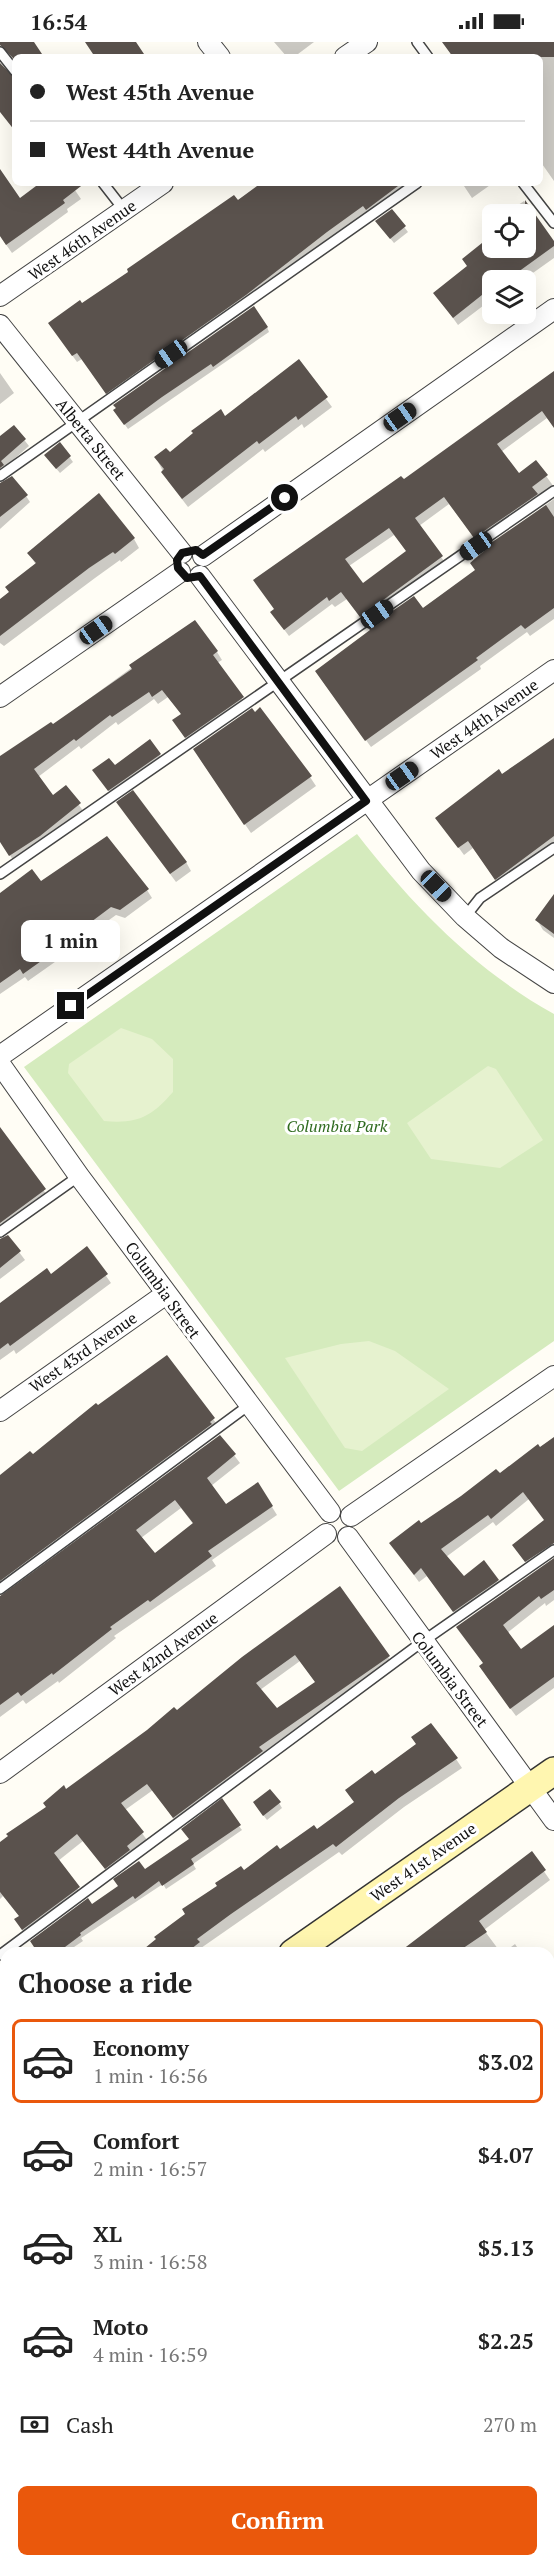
<!DOCTYPE html>
<html lang="en">
<head>
<meta charset="utf-8">
<style>
	:root { --surface:#fff; --page:#f2f2f2; --text:#222; --muted:#767676; --line:#e0e0e0; --accent:#ea580c }
	body { margin:0; font-family:"PT Serif",serif; background:var(--page); color:var(--text); height:100vh; display:flex; flex-direction:column; font-size:22px; white-space:nowrap }
	* { box-sizing:border-box; margin:0 }
	p { font-size:20px; color:var(--muted) }
	.icon { flex:none; width:33px; height:33px; fill:none; stroke:currentColor; stroke-width:2; stroke-linecap:round; stroke-linejoin:round }
	.map { position:relative; flex:1; overflow:hidden }
	.drawer { position:absolute; left:0px; top:1905px; width:555px; height:620px; display:flex; flex-direction:column; background:var(--surface); border-radius:18px 18px 0 0; box-shadow:0 6px 24px #0002 }
	.drawer>* { flex:none }
	.hud { position:absolute; left:12px; top:12px; width:531px; height:132px; border-radius:9px; box-shadow:0 6px 24px #0002; display:grid; align-content:center; height:132px; padding:0 18px; background:var(--surface) }
	.tools { position:absolute; left:482px; top:162px; display:grid; gap:12px }
	.tools a { display:grid; place-items:center; width:54px; height:54px; border-radius:9px; background:var(--surface); box-shadow:0 6px 24px #0002; font-size:30px }
	.end { position:absolute; width:27px; height:27px; margin:-14px; border:8px solid #111; background:#fff; box-shadow:0 0 0 3px #fff }
	.from { border-radius:50% }
	.bubble { position:absolute; height:42px; border-radius:9px; background:var(--surface); box-shadow:0 6px 24px #0002; font-size:20px; font-weight:700; line-height:42px; text-align:center }
	.car { position:absolute; width:18px; height:36px; margin:-18px -9px; border-radius:8px; box-shadow:0 0 4px 2px #0007; background:linear-gradient(#222 24%,#8ab4d8 0 40%,#222 0 76%,#8ab4d8 0 86%,#222 0) }
	.hud b { display:flex; align-items:center; gap:21px; height:57px; font-size:22px }
	.hud b+b { border-top:2px solid var(--line) }
	.hud i { width:15px; height:15px; background:var(--text) }
	ul { padding:0; list-style:none }
	li { display:flex; align-items:center; gap:18px; height:84px; margin:0 12px 9px; padding:0 6px; border:3px solid transparent; border-radius:9px }
	li div { flex:1 }
	li b { display:block; font-size:22px }
	li em { font-style:normal; font-weight:700 }
	li.current { border-color:var(--accent) }
	li>.icon { width:54px; height:54px; stroke-width:1.5 }
	h2 { padding:0 18px; font-size:27px; line-height:72px }
	.pay { display:flex; align-items:center; gap:15px; height:66px; padding:0 18px; font-size:22px }
	.pay p { margin-inline-start:auto }
	.button { display:flex; gap:12px; margin-top:auto; padding:12px 18px }
	.button a { flex:1; height:69px; border-radius:9px; background:var(--accent); color:#fff; font-size:24px; font-weight:700; line-height:69px; text-align:center }
	.status { display:flex; justify-content:space-between; align-items:center; height:42px; padding:0 30px; background:var(--surface); direction:ltr }
	.status svg { height:16px; fill:currentColor }
	.map>svg:first-child { display:block }
</style>
</head>
<body>
<div class="status"><b>16:54</b><svg viewBox="0 0 49 12"><path d="M0 12V9h3v3zM5 12V6h3v6zM10 12V3h3v9zM15 12V0h3v12zM26 1h20v11H26zM47 4h2v5h-2z"/></svg></div>
<div class="map">
<svg width="554" height="2524" viewBox="0 0 554 2524">
	<rect width="100%" height="100%" fill="#fffdf5"/>
	<path fill="#d5ebbd" d="M357 792C412 863 475 928 554 972V1299L339 1449 24 1025Z"/>
	<path fill="#e6f2cf" d="M121 986 152 997 173 1017V1050C151 1075 138 1082 104 1079L68 1031 69 1022Z
		M488 1024 496 1027 543 1098 500 1126 431 1117 407 1081Z
		M369 1299 395 1309 449 1347 362 1409 345 1406 285 1316 341 1302Z"/>
	<path fill="#0003" fill-rule="evenodd" d="M274 0H314L294 15H287Z
		M443 0H554V139L540 119V15H453Z
		M0 129 20 158 43 141H70L81 157 67 167 68 170 12 211 0 194Z
		M263 141H417L111 358 82 317 77 320 54 288 82 263Z
		M462 141H493L472 156Z
		M524 159 554 201V216L523 238H492V257L458 283 435 251 469 225 492 195V206H525V172H505Z
		M392 169 408 190 394 201 380 184Z
		M267 285 269 290 128 387 118 373Z
		M298 319 332 365 304 386 302 382 265 410 263 407 188 465 168 439 156 416 169 412 225 376Z
		M554 330V385L547 376 501 410 518 433 536 420 554 445V453L480 503 449 462 419 484 446 522 365 582 347 557 335 565 332 562 289 594 277 578 403 439ZM394 493 407 510 363 543 349 524Z
		M0 331 14 351 0 362Z
		M14 385 29 404 5 425 6 430 0 434V395Z
		M60 402 73 420 60 431 49 418Z
		M0 442 26 454 30 460 0 487Z
		M554 457V577L530 594 527 590 480 624 481 627 371 705 321 637 476 529 486 510 484 507Z
		M134 497 139 506 121 520 120 518 95 536 4 604 0 601V559L36 523 29 511Z
		M194 580 217 610 222 618 217 621 247 664 191 703 179 686 182 673 168 655 158 662 154 657 118 683 116 680 81 707 79 704 38 735 52 755 66 745 84 770 15 821 0 798V716L52 684Z
		M554 697V805L501 845 473 806 464 813 437 776Z
		M159 712 162 717 112 753 97 733 114 725Z
		M200 717 310 735 316 744 251 791Z
		M123 769 186 820 191 829 176 840Z
		M41 842 147 848 152 856 125 876 116 873 95 888 96 891 28 939 25 935 0 952V853Z
		M554 855V896L543 888 537 878Z
		M0 1087 49 1156 0 1195Z
		M7 1194 25 1218 0 1237V1197Z
		M87 1207 111 1241 16 1312 14 1308 0 1318V1264L51 1234Z
		M167 1315 219 1385 0 1542V1438Z
		M220 1395 240 1421 211 1444 226 1464 272 1465 277 1473 212 1518 216 1524 114 1594 116 1596 59 1641 58 1639 26 1662 23 1658 0 1675V1560ZM181 1466 194 1483 155 1513 141 1496Z
		M554 1396V1512L531 1527 519 1511 546 1479 529 1457 496 1484 493 1480 446 1515 464 1536 483 1520 503 1547 459 1577 427 1534 419 1540 391 1502Z
		M554 1517V1558L546 1564 545 1561 507 1591 520 1610 554 1585V1646L516 1674 485 1632 484 1622 463 1593Z
		M340 1546 393 1622 263 1712 266 1718 178 1783 153 1748 125 1768 147 1798 110 1833 83 1799 58 1819 83 1854 27 1895 20 1885V1875L3 1854 0 1857V1802L66 1749 176 1670ZM300 1619 316 1641 276 1668 260 1648Z
		M456 1717 462 1726 404 1765 342 1813 339 1810 201 1906 203 1911H141L187 1873 184 1868 241 1826 244 1830 316 1789 355 1762 375 1734Z
		M279 1761 282 1766 267 1778 257 1765Z
		M239 1784 242 1788 193 1822 196 1827 166 1847 163 1842 81 1896 83 1899 65 1911H39L91 1864 120 1844 145 1829Z
		M531 1811 550 1838 484 1888 501 1911H401Z
		M515 1902 521 1911H503Z
		M0 2020 6 2028V2047L0 2051Z
		M549 2031 554 2038V2122L549 2127Z
		M554 2127V2232L549 2235V2130Z
		M6 2175V2222L0 2226V2179Z
		M6 2259V2294L0 2298V2263Z
		M554 2356V2478L549 2482V2360Z
		M6 2374V2460L4 2458 0 2461V2379Z
		M554 2483V2524H512L510 2520 512 2518H549V2486Z
		M0 2511 6 2515V2518H155L146 2524H0Z
		M324 2518H367L371 2524H316Z
		M450 2518H477L478 2521 474 2524H454Z"/>
	<path fill="#5a524d" fill-rule="evenodd" d="M0 0H34L44 15H15V18L0 3Z
		M85 0H136L146 15H95Z
		M442 0H554V15H453Z
		M0 21 15 36V89L0 70Z
		M0 127 20 156 40 141H85L63 158 65 161 6 203 0 194Z
		M261 141H402L366 168 363 164 327 190 246 253 106 352 77 311 72 314 48 281 80 258 82 261 128 230 127 227 234 153 238 158Z
		M525 158 554 199V204L507 238H492V245L453 276 433 251 467 224 462 217 492 193V206H525Z
		M392 167 406 184 390 197 375 179Z
		M254 264 268 285 213 325 211 322 162 355 124 383 113 368 116 366 113 363Z
		M299 317 328 355 298 378 296 374 259 402 257 399 182 457 161 430 164 427 154 415 166 406 170 410 193 391 191 389 221 367 225 374Z
		M554 329V386L542 369 497 402 519 431 536 418 548 433 532 445 538 452 474 496 444 455 415 476 443 514 360 575 341 550 329 559 327 555 284 588 270 570 274 567 253 538 401 434 404 437ZM389 486 406 509 363 541 345 517Z
		M14 383 26 397 1 419 4 423 0 426V394Z
		M60 400 71 414 56 427 44 413Z
		M12 434 28 453 0 475V441Z
		M99 451 135 496 115 512 113 510 89 526 0 594V557L9 550 5 545 36 521 27 511Z
		M546 463 554 475V566L525 587 521 583 476 616 478 618 365 699 315 629 370 588 368 586 414 554 423 566 475 528 470 521 484 509 482 507Z
		M195 578 218 609 213 613 244 655 185 696 172 678 181 672 162 648 152 655 149 650 112 675 110 673 76 699 74 697 34 727 53 753 66 743 81 761 40 794 9 814 0 800V714L51 680 53 682 132 627 129 623Z
		M260 665 312 734 244 783 193 707 252 666 255 670Z
		M554 696V794L495 838 468 799 458 806 435 776 499 727 502 732Z
		M150 697 161 712 108 749 92 728 109 716 115 723Z
		M133 748 187 820 170 832 116 760Z
		M107 794 149 847 120 868 111 865 91 880 93 882 23 932 20 927 0 941V851L32 827 41 839Z
		M554 852V892L535 878Z
		M0 1085 46 1147 0 1181Z
		M8 1193 21 1209 0 1226V1197Z
		M87 1204 108 1232 10 1304 8 1301 0 1307V1261L47 1226 51 1232Z
		M167 1313 215 1376 210 1380 212 1382 0 1539V1433L30 1409 33 1412 96 1361 98 1363Z
		M220 1393 236 1412 207 1436 226 1462 258 1440 273 1464 208 1509 212 1514 150 1560 148 1558 110 1585 112 1587 53 1633 52 1631 21 1654 18 1650 0 1663V1554ZM175 1458 193 1481 155 1511 136 1488Z
		M554 1395V1501L525 1520 512 1503 544 1478 523 1450 491 1477 488 1473 441 1507 464 1534 484 1518 499 1538 453 1570 421 1526 414 1533 389 1501 419 1478 421 1481 461 1454 496 1427 500 1431 538 1402 540 1405Z
		M554 1516V1548L541 1557 539 1554 503 1583 521 1607 554 1583V1635L510 1667 479 1624 483 1621 456 1585Z
		M340 1544 390 1614 259 1705 263 1709 173 1776 147 1742 121 1761 144 1790 127 1804 130 1808 105 1827 77 1792 54 1811 80 1845 22 1888 14 1877 19 1874 0 1850V1800L8 1794 6 1792 46 1765 43 1761 64 1743 66 1747 147 1688 174 1665 177 1668 242 1615ZM295 1613 315 1640 277 1666 256 1641Z
		M431 1681 458 1716 399 1756 336 1805 333 1802 231 1872 197 1897 200 1900 186 1911H139L156 1897 154 1895 185 1872 182 1867 217 1844 215 1841 241 1824 244 1828 277 1803 280 1807 314 1783 317 1787 354 1760 345 1748 372 1728 375 1732 416 1702 411 1695Z
		M270 1747 281 1760 263 1774 253 1760Z
		M222 1756 241 1783 191 1817 194 1822 162 1844 159 1839 135 1857 133 1854 80 1891 81 1893 57 1911H38L30 1899 88 1856 92 1862 118 1844 113 1837 139 1819 145 1827 189 1797 181 1787Z
		M532 1809 546 1828 479 1879 487 1890 456 1911H398Z"/>
	<g fill="none" stroke-linecap="round" stroke-linejoin="round">
		<g stroke="#444" stroke-width="12">
			<path id="service" d="M417 0 428 15
				M0 10 15 29
				M103 141 124 168
				M523 141 554 181
				M0 434 417 141
				M0 832 554 449
				M465 875 480 856 554 806
				M0 1190 79 1134
				M0 1547 249 1363
				M0 1913 422 1600 554 1508
				M549 1999 554 2006
				M549 2121 554 2118
				M549 2477 554 2474
				M0 2504 6 2499
				M482 2524 489 2518"/>
		</g>
		<g stroke="#444" stroke-width="22">
			<path id="minor" d="M208 0 220 15
				M345 15 367 0
				M0 254 163 141
				M0 283 182 511
				M203 514 554 267
				M200 534 421 829 465 875 501 906 554 941
				M0 655 180 530
				M0 1014 554 628
				M0 1022 79 1134 330 1470
				M0 1369 166 1252
				M351 1474 554 1334
				M348 1495 554 1778
				M0 1731 326 1492
				M549 1944 554 1940
				M0 1964 6 1972
				M549 2297 554 2294
				M0 2326 6 2322
				M411 2518 415 2524
				M226 2524 234 2518"/>
		</g>
		<g stroke="#333" stroke-width="30">
			<path id="secondary" d="M293 1911 554 1729
				M0 2116 6 2111"/>
		</g>
		<path stroke="#333" stroke-width="4" stroke-dasharray="6 3" stroke-linecap="butt" d="M0 2161 6 2157"/>
		<use href="#service" stroke="#fff" stroke-width="9"/>
		<use href="#minor" stroke="#fff" stroke-width="20"/>
		<use href="#secondary" stroke="#fff6b0" stroke-width="27"/>
	</g>
	<g fill="none" stroke-linecap="round" stroke-linejoin="round">
		<path stroke="#111" stroke-width="8" d="M71 964 366 759 200 534 187 536 178 526 177 518 182 511 196 508 203 513 285 456"/>
	</g>
	<g text-anchor="middle" dominant-baseline="central" stroke-width="6" stroke-linejoin="round" paint-order="stroke">
		<g font-size="16" fill="#111" stroke="#fff">
			<text transform="translate(82 198) rotate(-35)">West 46th Avenue</text>
			<text transform="translate(91 397) rotate(51)">Alberta Street</text>
			<text transform="translate(484 677) rotate(-35)">West 44th Avenue</text>
			<text transform="translate(163 1248) rotate(54)">Columbia Street</text>
			<text transform="translate(83 1310) rotate(-35)">West 43rd Avenue</text>
			<text transform="translate(163 1612) rotate(-36)">West 42nd Avenue</text>
			<text transform="translate(450 1637) rotate(53)">Columbia Street</text>
			<text transform="translate(423 1820) rotate(-35)">West 41st Avenue</text>
		</g>
		<g font-size="16" font-style="italic" fill="#2f6b1f" stroke="#fff">
			<text x="337" y="1084">Columbia Park</text>
		</g>
	</g>
</svg>
<div class="tools">
<a><svg class="icon" aria-label="locate" viewBox="0 0 24 24"><circle cx="12" cy="12" r="6"/><path d="M12 2v4M12 18v4M2 12h4M18 12h4"/></svg></a>
<a><svg class="icon" aria-label="layers" viewBox="0 0 24 24"><path d="M12 4l9 5-9 5-9-5zM3 14l9 5 9-5"/></svg></a>
</div>
<i class="end from" style="left:285px;top:456px"></i>
<i class="end" style="left:71px;top:964px"></i>
<div class="bubble" style="left:21px;top:878px;width:99px">1 min</div>
<i class="car" style="left:171px;top:312px;rotate:235deg"></i>
<i class="car" style="left:400px;top:375px;rotate:55deg"></i>
<i class="car" style="left:476px;top:504px;rotate:235deg"></i>
<i class="car" style="left:377px;top:572px;rotate:55deg"></i>
<i class="car" style="left:96px;top:588px;rotate:55deg"></i>
<i class="car" style="left:402px;top:734px;rotate:55deg"></i>
<i class="car" style="left:436px;top:844px;rotate:136deg"></i>
<div class="hud">
<b><i class="from"></i>West 45th Avenue</b>
<b><i></i>West 44th Avenue</b>
</div>
<section class="drawer">
<h2>Choose a ride</h2>
<ul>
<li class="current"><svg class="icon" aria-label="car" viewBox="0 0 24 24"><path d="M5 17H2v-5l4-1 3-4h7l3 4 3 1v5h-3M9 17h6M6 11h13"/><circle cx="7" cy="17" r="2"/><circle cx="17" cy="17" r="2"/></svg><div><b>Economy</b><p>1 min · 16:56</p></div><em>$3.02</em></li>
<li><svg class="icon" aria-label="car" viewBox="0 0 24 24"><path d="M5 17H2v-5l4-1 3-4h7l3 4 3 1v5h-3M9 17h6M6 11h13"/><circle cx="7" cy="17" r="2"/><circle cx="17" cy="17" r="2"/></svg><div><b>Comfort</b><p>2 min · 16:57</p></div><em>$4.07</em></li>
<li><svg class="icon" aria-label="car" viewBox="0 0 24 24"><path d="M5 17H2v-5l4-1 3-4h7l3 4 3 1v5h-3M9 17h6M6 11h13"/><circle cx="7" cy="17" r="2"/><circle cx="17" cy="17" r="2"/></svg><div><b>XL</b><p>3 min · 16:58</p></div><em>$5.13</em></li>
<li><svg class="icon" aria-label="car" viewBox="0 0 24 24"><path d="M5 17H2v-5l4-1 3-4h7l3 4 3 1v5h-3M9 17h6M6 11h13"/><circle cx="7" cy="17" r="2"/><circle cx="17" cy="17" r="2"/></svg><div><b>Moto</b><p>4 min · 16:59</p></div><em>$2.25</em></li>
</ul>
<div class="pay"><svg class="icon" aria-label="cash" viewBox="0 0 24 24"><path d="M3 7h18v10H3z"/><circle cx="12" cy="12" r="2"/></svg>Cash<p>270 m</p></div>
<div class="button"><a>Confirm</a></div>
</section>
</div>
</body>
</html>
